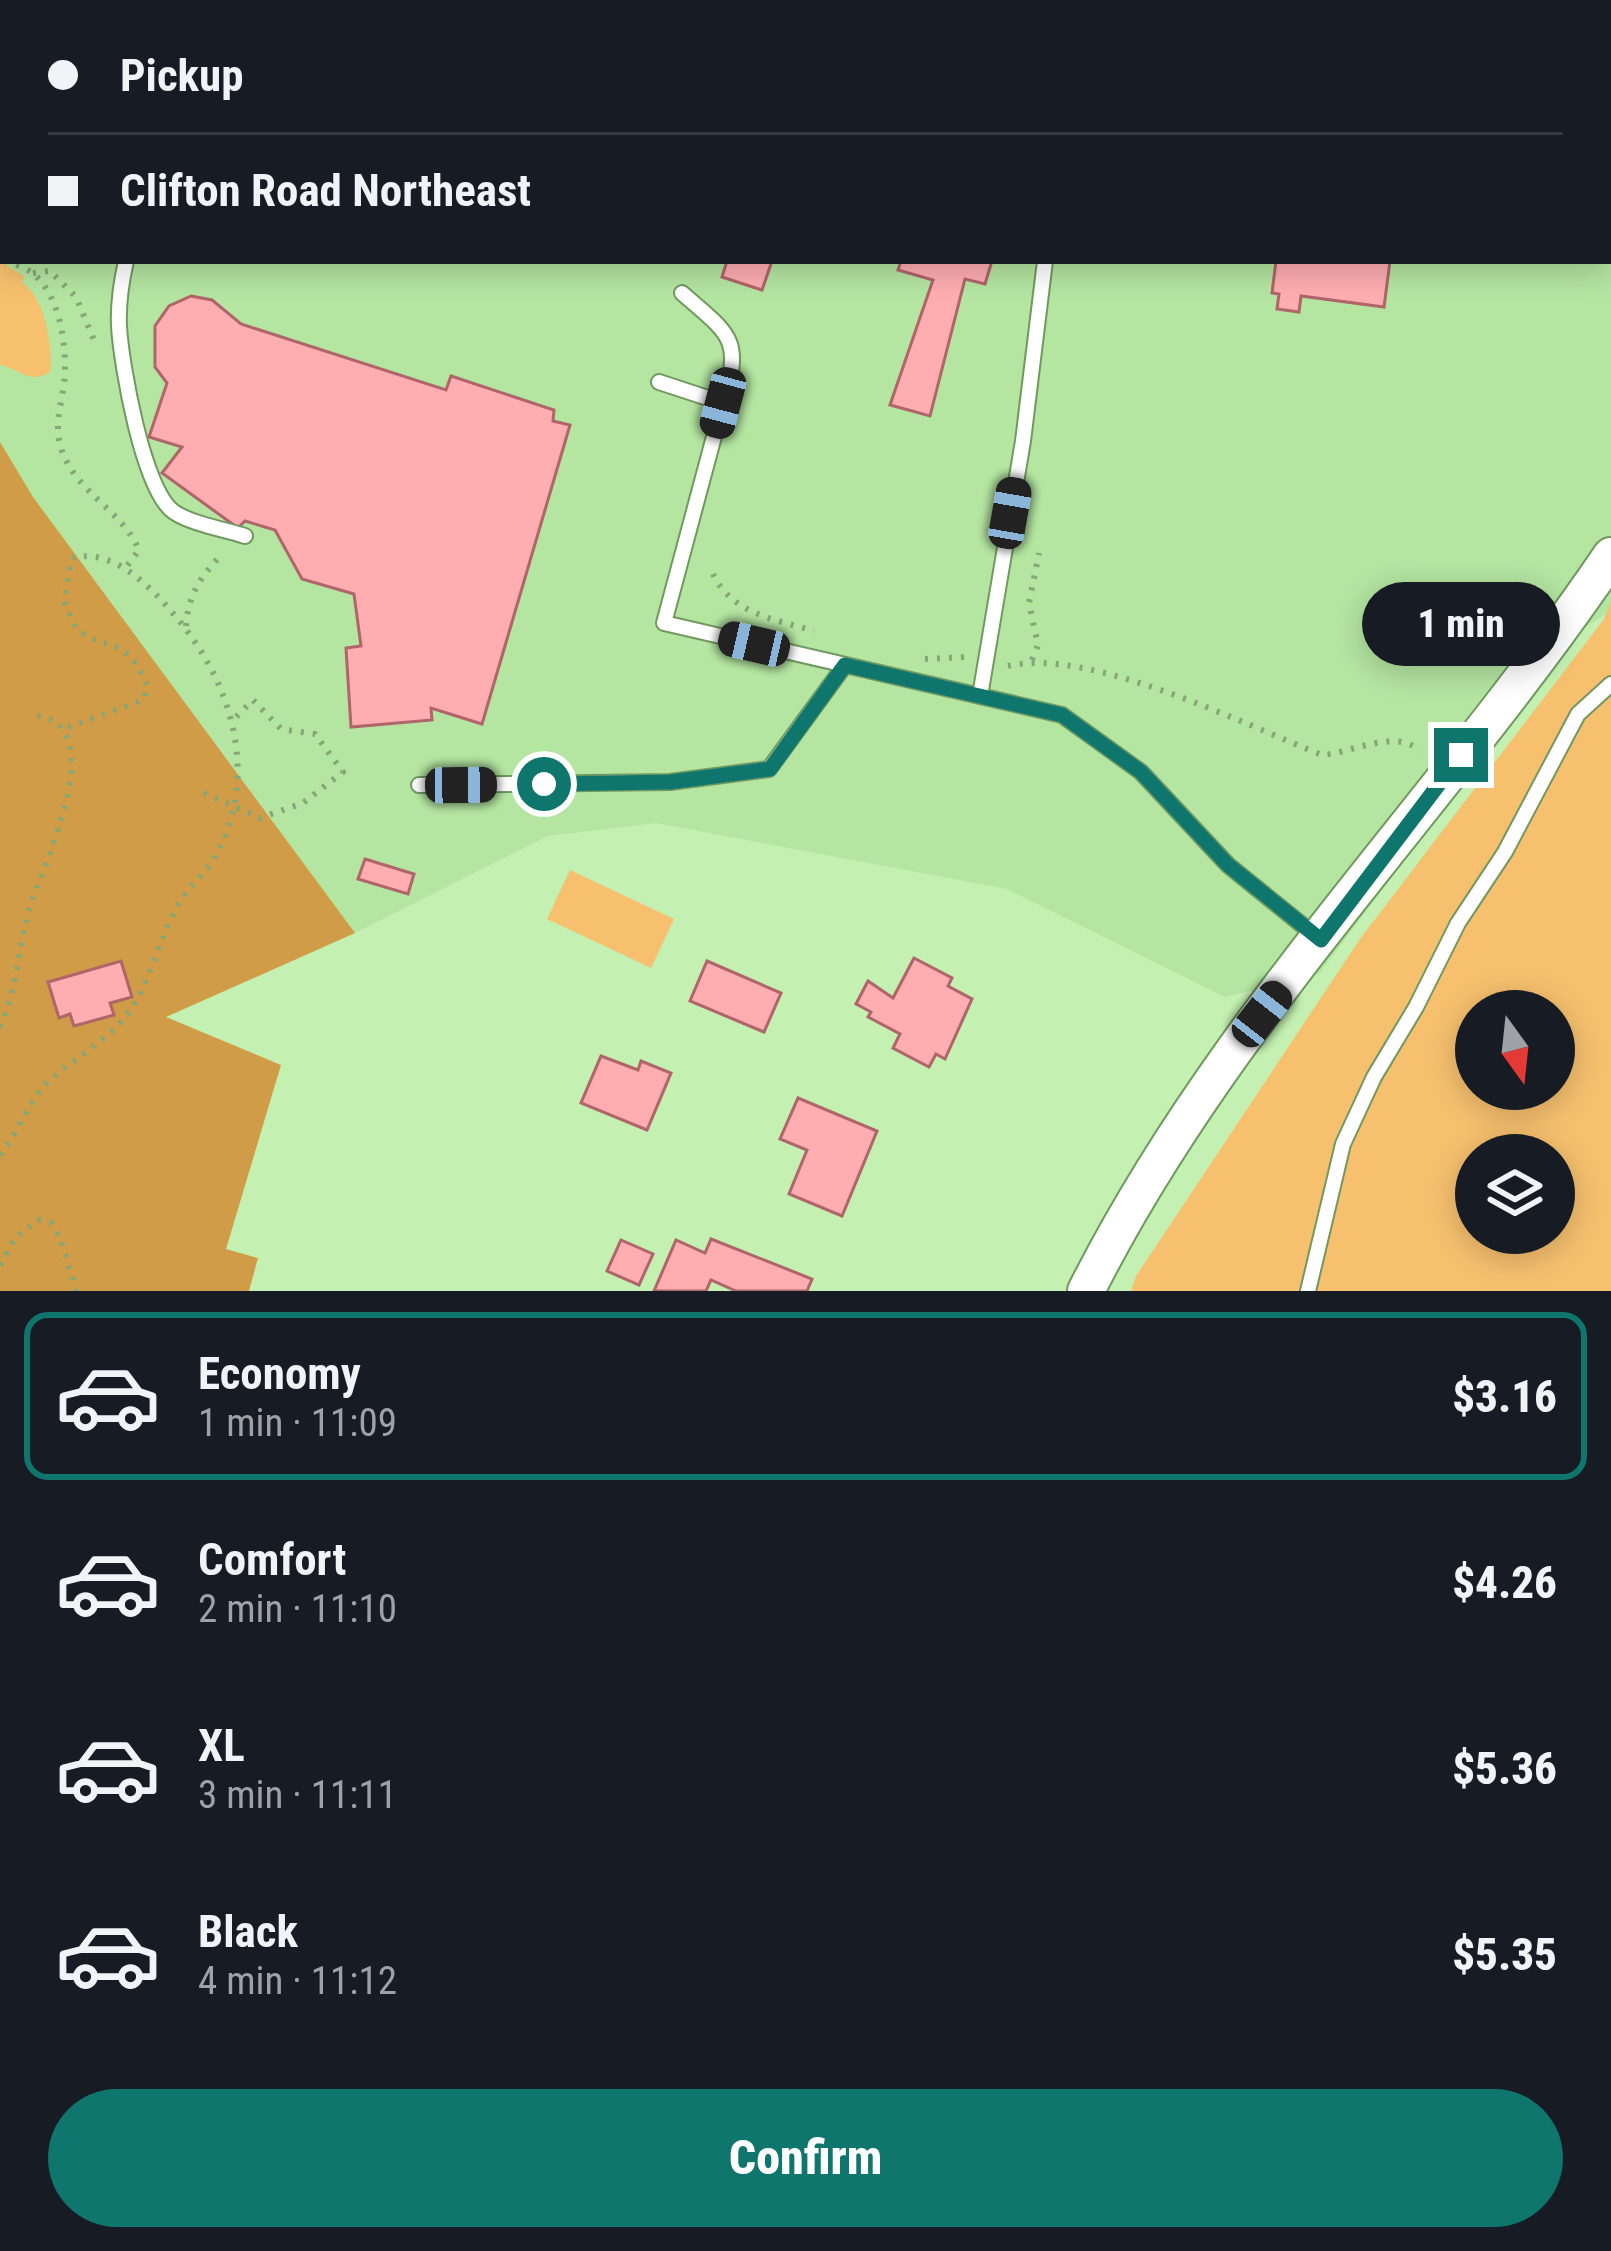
<!DOCTYPE html>
<html lang="en">
<head>
<meta charset="utf-8">
<style>
	:root { --surface:#171b24; --page:#242831; --text:#f1f3f6; --muted:#9ea1a6; --line:#363941; --accent:#0f766e }
	body { margin:0; font-family:"Roboto Condensed",sans-serif; background:var(--page); color:var(--text); height:100vh; display:flex; flex-direction:column; font-size:45px; white-space:nowrap }
	* { box-sizing:border-box; margin:0 }
	p { font-size:39px; color:var(--muted) }
	.icon { flex:none; width:66px; height:66px; fill:none; stroke:currentColor; stroke-width:2; stroke-linecap:round; stroke-linejoin:round }
	.map { position:relative; height:1291px; overflow:hidden }
	.side { display:flex; flex-direction:column; background:var(--surface); flex:1 }
	.side>* { flex:none }
	.guide { position:absolute; left:0px; top:0px; width:1611px; height:264px; box-shadow:0 6px 30px #0003; display:grid; align-content:center; height:264px; padding:0 48px; background:var(--surface) }
	.needle { width:78px; rotate:165deg }
	.buttons { position:absolute; left:1455px; top:990px; display:grid; gap:24px }
	.buttons a { display:grid; place-items:center; width:120px; height:120px; border-radius:50%; background:var(--surface); box-shadow:0 6px 30px #0003; font-size:60px }
	.end { position:absolute; width:54px; height:54px; margin:-27px; border:15px solid #0f766e; background:#fff; box-shadow:0 0 0 6px #fff }
	.from { border-radius:50% }
	.bubble { position:absolute; height:84px; border-radius:42px; background:var(--surface); box-shadow:0 6px 30px #0003; font-size:39px; font-weight:800; line-height:84px; text-align:center }
	.car { position:absolute; width:36px; height:72px; margin:-36px -18px; border-radius:15px; box-shadow:0 0 9px 3px #0007; background:linear-gradient(#222 24%,#8ab4d8 0 40%,#222 0 76%,#8ab4d8 0 86%,#222 0) }
	.guide b { display:flex; align-items:center; gap:42px; height:114px; font-size:45px }
	.guide b+b { border-top:3px solid var(--line) }
	.guide i { width:30px; height:30px; background:var(--text) }
	ul { padding:21px 0 0; list-style:none }
	li { display:flex; align-items:center; gap:36px; height:168px; margin:0 24px 18px; padding:0 24px; border:6px solid transparent; border-radius:24px }
	li div { flex:1 }
	li b { display:block; font-size:45px }
	li em { font-style:normal; font-weight:800 }
	li.selected { border-color:var(--accent) }
	li>.icon { width:108px; height:108px; stroke-width:1.5 }
	.button { display:flex; gap:24px; margin-top:auto; padding:24px 48px }
	.button a { flex:1; height:138px; border-radius:72px; background:var(--accent); color:#fff; font-size:48px; font-weight:800; line-height:138px; text-align:center }
	.map>svg:first-child { display:block }
</style>
</head>
<body>
<div class="map">
<svg width="1611" height="1291" viewBox="0 0 1611 1291">
	<rect width="100%" height="100%" fill="#c4f0b1"/>
	<path fill="#b4e5a1" d="M0 0 1130 3H3V261H1608L1611 16V611L1574 634 1319 974 1225 997 1007 889 656 823 548 836 355 933 33 497 0 442Z"/>
	<path fill="#f6c06e" fill-rule="evenodd" d="M0 261 24 276 22 283C44 295 54 349 50 372 29 385 20 369 0 365Z
		M1611 602V1291H1131L1136 1276 1360 939 1604 619ZM1476 1011H1554V1089H1476ZM1476 1155H1554V1233H1476Z
		M570 870 674 919 651 968 547 919Z"/>
	<path fill="#d19c47" d="M0 442 33 497 355 933 166 1017 281 1065 226 1249 258 1258 249 1291H0Z"/>
	<path fill="#feadb0" stroke="#af6569" stroke-width="3" d="M173 0H279L173 3Z
		M727 261H772L762 290 722 277Z
		M901 261H992L985 284 965 279 930 416 890 405 933 280 898 270Z
		M1276 261H1390L1384 307 1301 296 1299 312 1277 309 1279 294 1272 293Z
		M191 296 212 300 241 324 446 390 451 376 554 410 553 421 570 425 482 724 431 708 432 720 351 727 346 648 361 646 354 594 302 579 275 530 245 521 238 528 162 473 182 447 149 437 167 383 155 367V326L169 306Z
		M365 859 414 874 408 894 358 879Z
		M914 958 952 978 948 986 972 999 945 1059 936 1054 929 1067 893 1048 900 1034 868 1017 871 1012 856 1004 868 981 893 998Z
		M121 961 132 997 110 1003 114 1015 74 1026 70 1014 59 1018 48 982Z
		M707 961 781 993 764 1032 690 1001Z
		M601 1056 638 1070 641 1061 671 1073 647 1130 581 1103Z
		M798 1098 877 1131 842 1216 789 1194 807 1150 780 1139Z
		M711 1239 812 1279 807 1291H736L711 1280 706 1291H654L676 1240 705 1253Z
		M621 1240 653 1254 639 1285 607 1271Z"/>
	<g fill="none" stroke-linecap="round" stroke-linejoin="round">
		<g stroke="#71995f" stroke-width="18">
			<path id="lane" d="M295 3 296 0
				M126 261C121 283 118 303 119 326 121 363 143 491 174 512 192 524 223 529 245 536
				M659 382 723 403C743 338 730 335 682 293
				M723 403 664 623 1062 715 1141 772 1228 865 1317 937
				M980 696 1023 441 1045 261
				M419 785 670 782 769 769 845 665
				M1308 1291 1343 1144 1374 1077 1416 1007 1458 923 1505 852 1578 714 1611 684"/>
		</g>
		<g stroke="#71995f" stroke-width="40">
			<path id="secondary" d="M1086 1291C1222 1020 1442 805 1611 556"/>
		</g>
		<g stroke="#71995f" stroke-width="52">
			<path id="highway" d="M1103 0 1118 3
				M1608 17H1611"/>
		</g>
		<path stroke="#85a777" stroke-width="6" stroke-dasharray="3 9" stroke-linecap="butt" d="M5 261C13 264 24 267 31 272 61 294 68 350 64 384 61 406 54 425 61 448 74 491 123 511 139 550L124 570
			M33 273 50 271 76 297 96 345
			M713 574C732 614 774 619 814 631
			M186 626C188 595 201 576 222 554
			M925 659 966 657
			M1032 660 1038 645 1029 603 1039 553
			M1008 666C1089 647 1243 724 1322 755 1351 753 1396 728 1420 751
			M204 793 260 818 303 803 343 772 315 734 281 729 253 700 233 720
			M0 1027C17 990 18 949 29 910 40 870 117 721 32 715
			M0 1155C17 1135 27 1105 44 1086 67 1062 100 1046 122 1021 150 988 157 943 177 906 187 887 206 874 216 855 260 775 232 683 176 617 151 587 113 547 72 558L64 601 76 628C109 656 124 630 148 688L143 700 63 729
			M0 1265 15 1238 39 1220 51 1223 60 1237 76 1291"/>
		<use href="#lane" stroke="#fff" stroke-width="14"/>
		<use href="#secondary" stroke="#fff" stroke-width="36"/>
		<use href="#highway" stroke="#fff" stroke-width="48"/>
	</g>
	<g fill="none" stroke-linecap="round" stroke-linejoin="round">
		<path stroke="#0f766e" stroke-width="15" d="M544 784 670 782 770 769 845 665 1062 715 1141 772 1228 865 1321 940 1461 755"/>
	</g>
</svg>
<div class="buttons">
<a><svg class="needle" viewBox="-14 -14 28 28"><path d="M0-13l5 13h-10z" fill="#e53935"/><path d="M0 13l5-13h-10z" fill="#9ea1a6"/></svg></a>
<a><svg class="icon" aria-label="layers" viewBox="0 0 24 24"><path d="M12 4l9 5-9 5-9-5zM3 14l9 5 9-5"/></svg></a>
</div>
<i class="end from" style="left:544px;top:784px"></i>
<i class="end" style="left:1461px;top:755px"></i>
<div class="bubble" style="left:1362px;top:582px;width:198px">1 min</div>
<i class="car" style="left:723px;top:403px;rotate:195deg"></i>
<i class="car" style="left:1010px;top:513px;rotate:10deg"></i>
<i class="car" style="left:754px;top:644px;rotate:283deg"></i>
<i class="car" style="left:461px;top:785px;rotate:89deg"></i>
<i class="car" style="left:1262px;top:1014px;rotate:38deg"></i>
<div class="guide">
<b><i class="from"></i>Pickup</b>
<b><i></i>Clifton Road Northeast</b>
</div>
</div>
<section class="side">
<ul>
<li class="selected"><svg class="icon" aria-label="car" viewBox="0 0 24 24"><path d="M5 17H2v-5l4-1 3-4h7l3 4 3 1v5h-3M9 17h6M6 11h13"/><circle cx="7" cy="17" r="2"/><circle cx="17" cy="17" r="2"/></svg><div><b>Economy</b><p>1 min · 11:09</p></div><em>$3.16</em></li>
<li><svg class="icon" aria-label="car" viewBox="0 0 24 24"><path d="M5 17H2v-5l4-1 3-4h7l3 4 3 1v5h-3M9 17h6M6 11h13"/><circle cx="7" cy="17" r="2"/><circle cx="17" cy="17" r="2"/></svg><div><b>Comfort</b><p>2 min · 11:10</p></div><em>$4.26</em></li>
<li><svg class="icon" aria-label="car" viewBox="0 0 24 24"><path d="M5 17H2v-5l4-1 3-4h7l3 4 3 1v5h-3M9 17h6M6 11h13"/><circle cx="7" cy="17" r="2"/><circle cx="17" cy="17" r="2"/></svg><div><b>XL</b><p>3 min · 11:11</p></div><em>$5.36</em></li>
<li><svg class="icon" aria-label="car" viewBox="0 0 24 24"><path d="M5 17H2v-5l4-1 3-4h7l3 4 3 1v5h-3M9 17h6M6 11h13"/><circle cx="7" cy="17" r="2"/><circle cx="17" cy="17" r="2"/></svg><div><b>Black</b><p>4 min · 11:12</p></div><em>$5.35</em></li>
</ul>
<div class="button"><a>Confirm</a></div>
</section>
</body>
</html>
